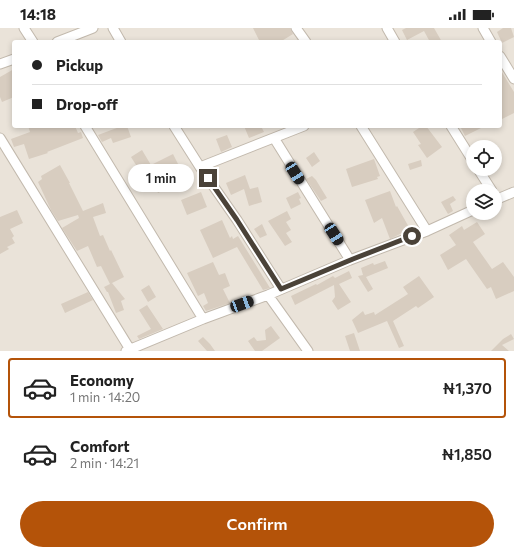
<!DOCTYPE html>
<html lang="en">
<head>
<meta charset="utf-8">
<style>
	:root { --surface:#fff; --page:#f2f2f2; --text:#222; --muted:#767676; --line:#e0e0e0; --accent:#b45309 }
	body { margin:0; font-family:Commissioner,sans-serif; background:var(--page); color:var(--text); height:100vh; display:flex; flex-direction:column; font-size:15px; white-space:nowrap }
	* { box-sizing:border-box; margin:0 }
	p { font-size:13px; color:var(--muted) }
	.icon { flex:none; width:22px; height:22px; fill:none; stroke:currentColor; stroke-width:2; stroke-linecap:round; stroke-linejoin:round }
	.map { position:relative; height:323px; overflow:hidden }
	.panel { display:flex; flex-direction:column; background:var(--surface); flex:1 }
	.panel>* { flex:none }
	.top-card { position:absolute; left:12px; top:12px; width:490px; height:88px; border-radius:4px; box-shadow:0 2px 6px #0003; display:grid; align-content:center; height:88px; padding:0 20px; background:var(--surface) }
	.buttons { position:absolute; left:466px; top:112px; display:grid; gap:8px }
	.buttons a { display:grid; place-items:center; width:36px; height:36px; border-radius:50%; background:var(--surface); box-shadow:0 2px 6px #0003; font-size:20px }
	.end { position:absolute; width:18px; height:18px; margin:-9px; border:5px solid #4a4238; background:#fff; box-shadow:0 0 0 2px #fff }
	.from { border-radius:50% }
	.bubble { position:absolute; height:28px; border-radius:14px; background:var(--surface); box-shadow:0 2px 6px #0003; font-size:13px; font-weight:600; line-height:28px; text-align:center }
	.car { position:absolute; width:12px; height:24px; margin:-12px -6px; border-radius:5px; box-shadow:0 0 3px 1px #0007; background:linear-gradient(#222 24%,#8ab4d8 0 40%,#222 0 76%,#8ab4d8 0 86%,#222 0) }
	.top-card b { display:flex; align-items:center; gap:14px; height:38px; font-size:15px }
	.top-card b+b { border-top:1px solid var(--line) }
	.top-card i { width:10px; height:10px; background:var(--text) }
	ul { padding:7px 0 0; list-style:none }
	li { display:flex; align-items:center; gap:12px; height:60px; margin:0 8px 6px; padding:0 12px; border:2px solid transparent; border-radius:4px }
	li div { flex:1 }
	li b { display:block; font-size:15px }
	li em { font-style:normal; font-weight:600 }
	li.active { border-color:var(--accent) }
	li>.icon { width:36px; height:36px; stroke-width:1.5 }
	.primary-button { display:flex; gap:8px; margin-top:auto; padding:8px 20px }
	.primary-button a { flex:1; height:46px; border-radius:24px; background:var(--accent); color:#fff; font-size:16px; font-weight:600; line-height:46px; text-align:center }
	.status { display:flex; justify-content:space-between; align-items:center; height:28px; padding:0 20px; background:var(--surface); direction:ltr }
	.status svg { height:11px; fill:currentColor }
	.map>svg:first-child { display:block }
</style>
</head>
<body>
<div class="status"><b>14:18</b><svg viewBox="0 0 49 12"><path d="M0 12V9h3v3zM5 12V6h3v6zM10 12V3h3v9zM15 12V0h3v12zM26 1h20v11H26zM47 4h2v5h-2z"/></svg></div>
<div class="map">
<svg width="514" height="323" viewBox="0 0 514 323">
	<rect width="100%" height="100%" fill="#f6f2eb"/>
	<path fill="#eae3d9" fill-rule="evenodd" d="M0 0H514V323H0ZM14 14H500V98H14ZM473 119H495V141H473ZM473 163H495V185H473Z"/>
	<path fill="#d8cdc0" d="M253 0H290L293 6 280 14H260Z
		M406 0H434L442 14H430L424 3 407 12 402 2Z
		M503 0H511L514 9 502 15 497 4Z
		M14 41V69L2 74 0 69V49Z
		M500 41 514 64V85L500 92Z
		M28 98H75L78 105 81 104 83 110 47 124 48 125 29 131 24 116 14 119 11 111 30 104Z
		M122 98H127L131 109 113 115 111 110 102 114 98 107Z
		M244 98H261L264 104 249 110Z
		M422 98H426L442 119 427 130 418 117 421 116 413 104Z
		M460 98H485L465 108Z
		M227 107 232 119 221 124 216 111Z
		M142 122 151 137 173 126 181 142 179 143 183 153 158 165 153 154 141 159 135 148 141 145 131 129Z
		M314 124 320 133 312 139 306 130Z
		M374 131 380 148 377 149 378 151 352 159 346 141Z
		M421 132 422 138 410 142 408 136Z
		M60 137 70 155H69L83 183 103 175 106 185 93 189 100 208 103 207 110 223 111 222 124 249 110 256 101 238 97 239 88 218 77 223 62 200 79 190 78 187 58 193 51 182 38 154 42 151 41 148Z
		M245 147 250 161 258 159 262 174 249 178 244 161 231 167 226 155Z
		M312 148 316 152 327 170 321 173 306 151Z
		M390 163 396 179 397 178 410 201 390 211 382 190 374 195 365 172Z
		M201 164 207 179 187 187 181 172Z
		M298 164 301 170 299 171 301 176 291 181 286 170Z
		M453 168 456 172 450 176 453 183 448 186 441 174Z
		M17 182 23 195 10 201 14 208 12 210 15 215 7 219 9 221 0 226V189Z
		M287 183 291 191 286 194 291 202 286 205 292 214 285 218 268 193Z
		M222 192 230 210 232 208 233 211 238 208 270 260 263 262 237 219 213 230 200 202Z
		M477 194 485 206 473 214 492 241 503 234 514 249V263L496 271 491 259 487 261 466 231 448 242 440 227 456 217 449 207 462 198 464 202Z
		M262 196 267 207 260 210 254 201Z
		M385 233 388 240 366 249 373 261 368 264 358 248 363 247 361 240 373 235 374 237Z
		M213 234 219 247 225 245 230 258 223 261 230 275 206 283 203 278 208 275 204 265 198 268 187 245Z
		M349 243 352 250 339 256 351 274 338 282 332 273 335 269 334 257 295 277 291 268 316 256 317 257 333 248 335 250Z
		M419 248 434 269 418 280 416 278 393 293 404 318 399 320 387 293 358 305 352 292 363 283 365 287 374 284 375 287 408 266 403 259Z
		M112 255 125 271 121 273 124 282 116 285 108 264H107L104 259Z
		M149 257 156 269 148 274 141 262Z
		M88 264 93 272 65 285 61 276Z
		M147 277 163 301 139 311 137 308 151 301 139 282Z
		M271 298 280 310 262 323H255L248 313 254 309 257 313 266 312 265 302Z
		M354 305 360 323H350L345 308Z
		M511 306 514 311 502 317 509 323H491L503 311Z
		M203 309 210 316 215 323H207L198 313Z"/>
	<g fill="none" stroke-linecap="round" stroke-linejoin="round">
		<g stroke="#c2b9ad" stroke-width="11">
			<path id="minor" d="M24 0 33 14
				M113 0 121 14
				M296 0 306 14
				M387 0 395 14
				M483 0 491 14
				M57 14 93 0
				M500 28 514 51
				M0 36 14 31
				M85 98 203 291
				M174 98 200 139 237 192 281 261
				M361 98 427 203
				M451 98 473 133
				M0 110 131 323
				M274 110 350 232
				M200 139 304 98
				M478 141 492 163
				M495 172 514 164
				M268 267 308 323
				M126 323 203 291 268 267 350 232 427 203 473 182"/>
		</g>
		<use href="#minor" stroke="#fff" stroke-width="9"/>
	</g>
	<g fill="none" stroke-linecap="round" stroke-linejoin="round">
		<path stroke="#4a4238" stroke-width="5" d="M208 150 237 192 281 261 353 231 412 208"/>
	</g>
</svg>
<div class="buttons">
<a><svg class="icon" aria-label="locate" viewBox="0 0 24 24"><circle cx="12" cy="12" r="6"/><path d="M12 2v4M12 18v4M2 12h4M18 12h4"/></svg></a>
<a><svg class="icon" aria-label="layers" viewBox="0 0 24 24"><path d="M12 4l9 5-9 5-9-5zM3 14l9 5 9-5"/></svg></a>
</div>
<i class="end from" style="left:412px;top:208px"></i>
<i class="end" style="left:208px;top:150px"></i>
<div class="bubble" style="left:128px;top:136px;width:66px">1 min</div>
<i class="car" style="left:295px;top:145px;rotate:148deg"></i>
<i class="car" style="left:334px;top:206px;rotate:147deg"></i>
<i class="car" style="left:242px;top:276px;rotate:70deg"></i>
<div class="top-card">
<b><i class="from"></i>Pickup</b>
<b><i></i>Drop-off</b>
</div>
</div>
<section class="panel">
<ul>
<li class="active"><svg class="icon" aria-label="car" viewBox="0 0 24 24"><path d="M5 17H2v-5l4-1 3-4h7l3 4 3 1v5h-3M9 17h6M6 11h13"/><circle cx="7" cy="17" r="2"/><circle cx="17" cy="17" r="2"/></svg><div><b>Economy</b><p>1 min · 14:20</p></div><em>₦1,370</em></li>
<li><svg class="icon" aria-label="car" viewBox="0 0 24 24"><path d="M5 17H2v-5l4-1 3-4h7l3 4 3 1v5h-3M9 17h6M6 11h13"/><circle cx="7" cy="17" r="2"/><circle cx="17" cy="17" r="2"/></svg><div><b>Comfort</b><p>2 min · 14:21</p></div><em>₦1,850</em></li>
</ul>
<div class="primary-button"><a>Confirm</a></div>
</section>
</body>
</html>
